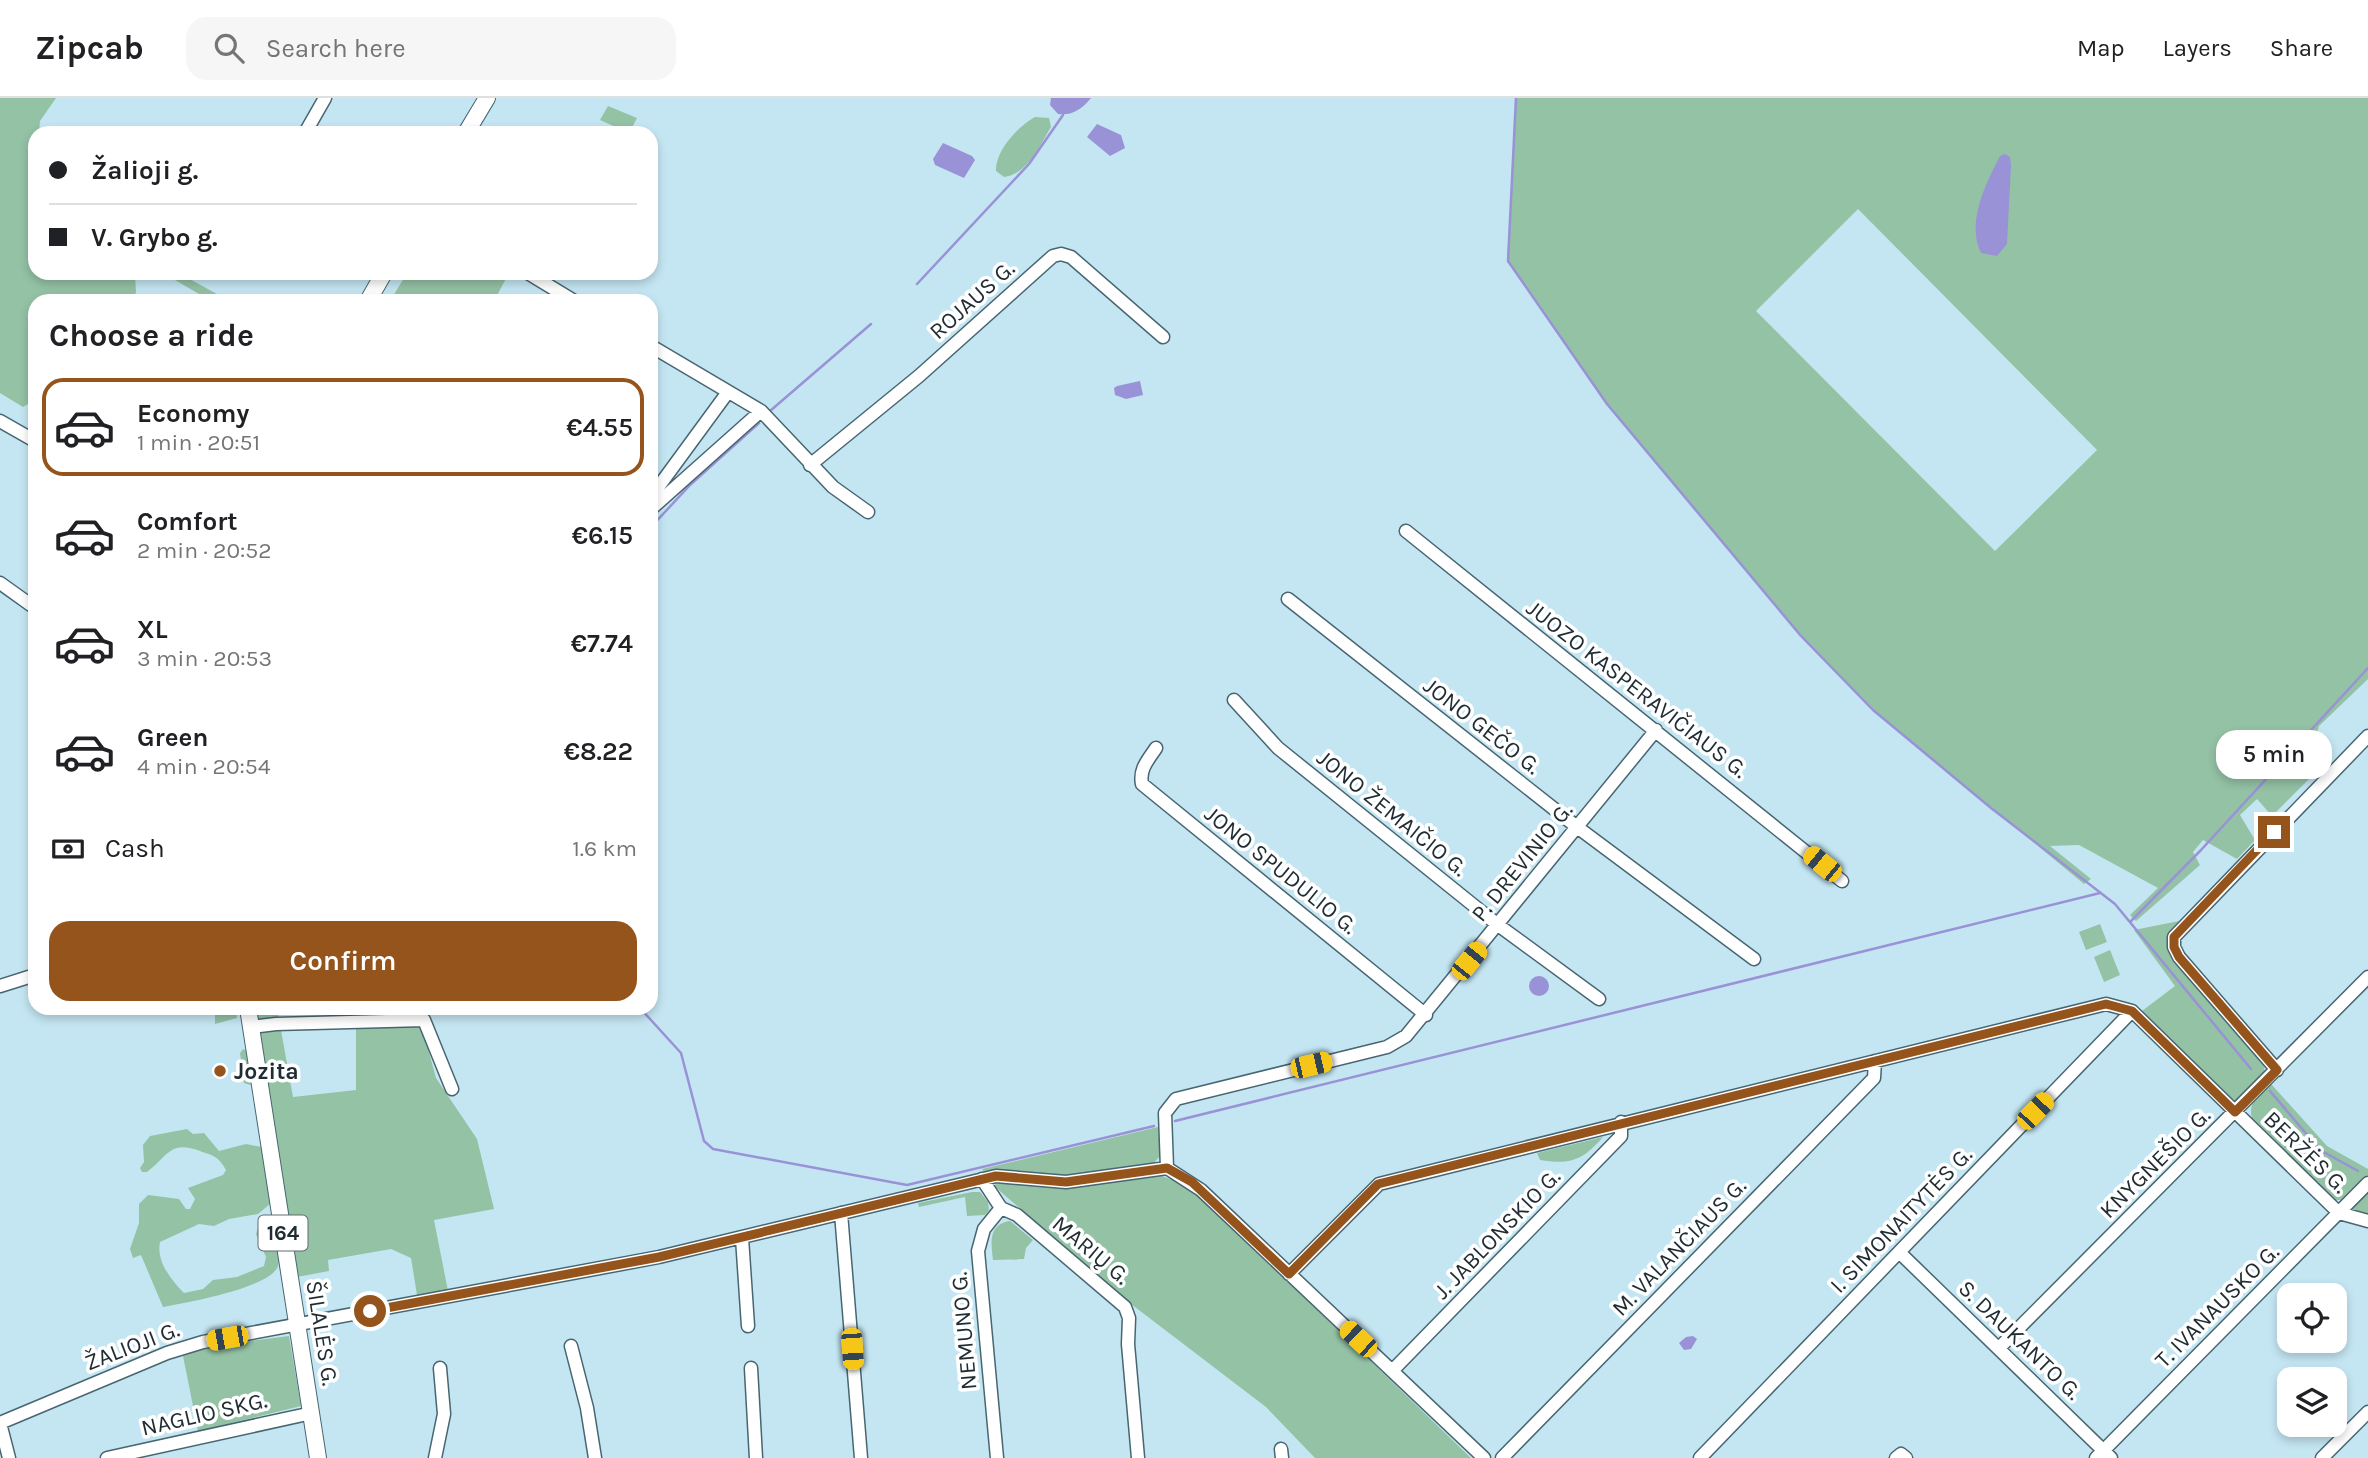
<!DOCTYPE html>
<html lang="en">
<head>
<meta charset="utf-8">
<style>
	:root { --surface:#fff; --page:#f6f6f6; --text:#202124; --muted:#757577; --line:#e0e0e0; --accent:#94541c }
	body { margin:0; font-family:Karla,sans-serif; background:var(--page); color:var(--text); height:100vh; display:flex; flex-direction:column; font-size:26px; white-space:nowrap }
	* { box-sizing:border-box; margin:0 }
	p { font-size:23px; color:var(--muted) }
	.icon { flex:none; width:38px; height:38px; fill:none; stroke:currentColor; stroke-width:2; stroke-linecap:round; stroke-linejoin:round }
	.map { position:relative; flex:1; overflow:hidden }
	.side { position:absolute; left:28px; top:196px; width:630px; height:721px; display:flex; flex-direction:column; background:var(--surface); border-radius:21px; box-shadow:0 4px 10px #0003 }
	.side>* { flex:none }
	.banner { position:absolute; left:28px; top:28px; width:630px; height:154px; border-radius:21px; box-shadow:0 4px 10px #0003; display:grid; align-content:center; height:154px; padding:0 21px; background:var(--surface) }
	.buttons { position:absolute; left:2277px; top:1185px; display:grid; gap:14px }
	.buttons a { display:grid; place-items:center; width:70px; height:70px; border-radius:14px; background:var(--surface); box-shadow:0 4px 10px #0003; font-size:35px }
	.end { position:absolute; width:32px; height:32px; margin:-16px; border:9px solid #94541c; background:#fff; box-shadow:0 0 0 4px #fff }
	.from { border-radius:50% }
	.bubble { position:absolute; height:49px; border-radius:21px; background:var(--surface); box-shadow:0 4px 10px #0003; font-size:23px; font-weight:600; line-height:49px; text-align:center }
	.car { position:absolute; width:21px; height:42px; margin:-21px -10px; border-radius:9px; box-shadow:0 0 5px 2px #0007; background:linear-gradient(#f5c518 24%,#345 0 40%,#f5c518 0 76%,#345 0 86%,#f5c518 0) }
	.banner b { display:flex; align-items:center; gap:24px; height:66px; font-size:26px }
	.banner b+b { border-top:2px solid var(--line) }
	.banner i { width:18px; height:18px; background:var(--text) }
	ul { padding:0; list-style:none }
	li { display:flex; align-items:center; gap:21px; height:98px; margin:0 14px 10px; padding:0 7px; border:4px solid transparent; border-radius:21px }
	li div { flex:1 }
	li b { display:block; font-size:26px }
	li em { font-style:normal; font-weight:600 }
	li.on { border-color:var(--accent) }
	li>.icon { width:63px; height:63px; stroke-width:1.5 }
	h2 { padding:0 21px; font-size:32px; line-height:84px }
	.pay { display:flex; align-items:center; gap:18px; height:77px; padding:0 21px; font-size:26px }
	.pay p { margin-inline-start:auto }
	.action { display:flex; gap:14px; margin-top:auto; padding:14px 21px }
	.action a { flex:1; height:80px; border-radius:21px; background:var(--accent); color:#fff; font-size:28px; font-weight:600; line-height:80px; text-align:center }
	header { display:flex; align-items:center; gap:42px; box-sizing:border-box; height:98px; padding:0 35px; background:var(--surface); border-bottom:2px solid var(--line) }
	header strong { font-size:33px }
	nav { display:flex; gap:38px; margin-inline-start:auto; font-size:24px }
	.search { width:490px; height:63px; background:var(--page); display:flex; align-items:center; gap:18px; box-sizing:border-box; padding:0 24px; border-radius:21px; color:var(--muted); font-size:26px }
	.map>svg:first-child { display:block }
</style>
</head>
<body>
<header>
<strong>Zipcab</strong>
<div class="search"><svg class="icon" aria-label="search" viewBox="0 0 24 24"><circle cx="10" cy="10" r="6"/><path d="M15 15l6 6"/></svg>Search here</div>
<nav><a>Map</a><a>Layers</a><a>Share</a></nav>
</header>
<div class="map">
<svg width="2368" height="1360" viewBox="0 0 2368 1360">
	<rect width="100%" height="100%" fill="#c4e6f2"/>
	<path fill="#94c2a5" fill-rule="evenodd" d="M0 0H56L40 23 39 35H35V175H135L136 195 128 203H35V302L23 309 0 295Z
		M1516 0H2368V581L2319 628 2316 638 2322 668 2272 718 2257 701 2240 717 2255 742 2237 761 2203 742 2193 754 2200 767 2136 823 2130 817 2158 790 2079 747 2050 748 2091 781 2084 786 1873 612 1801 538 1607 306 1508 163ZM1858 111 2097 352 1995 453 1756 213Z
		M608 8 637 20 629 35 600 22Z
		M1035 19 1049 20 1051 29C1040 47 1028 76 1004 79L996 73C995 53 1018 28 1035 19Z
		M163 175H179L224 200 211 203Z
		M407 175H509L494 203H390Z
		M2179 823 2170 839 2265 964 2264 974 2238 1003 2229 1000 2142 913 2175 888 2134 832Z
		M2100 826 2107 844 2086 852 2079 834Z
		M2110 852 2120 877 2104 884 2094 859Z
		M215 910H236L237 920 215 926Z
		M256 910H277L293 999 356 992V919L418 914 436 980 477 1041 494 1111 434 1122 449 1198 418 1203 411 1160 391 1151 328 1162 329 1173 297 1179Z
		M243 951 247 953 252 985 250 987 244 985 240 955Z
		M2271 986 2327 1048 2368 1071V1077L2341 1102H2332L2253 1025C2247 1006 2255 996 2271 986Z
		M1158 1029 1161 1057 1151 1068 1056 1079 985 1075 982 1071Z
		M187 1031 193 1036 204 1035 219 1053 246 1046 262 1049 270 1106 258 1116 229 1121 214 1128 199 1126 160 1144C156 1163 171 1182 184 1195L203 1191 213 1182 237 1179 264 1168 266 1159 256 1136 258 1130 268 1127 276 1135C277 1144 281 1159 278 1168 271 1190 184 1205 163 1209L141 1157 133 1160 130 1151 139 1125V1106L148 1097 179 1101 186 1111H190L195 1101 188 1090 223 1077 226 1072C218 1058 214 1058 200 1053 170 1042 169 1057 147 1074H142L140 1070 144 1064 143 1047 150 1038Z
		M1603 1039C1583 1062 1571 1067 1540 1062L1537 1055Z
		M1162 1078 1186 1087 1211 1109 1471 1360H1315L1266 1309 1131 1206 994 1088 1000 1082 1062 1089Z
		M2368 1091V1118L2351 1113 2353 1106Z
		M972 1094H980L988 1104 989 1112 985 1117 967 1118 965 1099 919 1109 918 1105Z
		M1010 1123 1033 1142 1026 1150 1024 1161 993 1162C991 1145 988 1126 1010 1123Z
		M289 1238 301 1308 198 1333 183 1258 205 1249Z"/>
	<path fill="#9992d6" d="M1051 0H1091C1082 11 1072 18 1058 16L1050 7Z
		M1097 26 1121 37 1125 50 1110 58 1087 39Z
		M943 45 972 58 975 62 964 80 935 67 933 61Z
		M2005 56 2010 59 2011 67 2007 146 1997 158 1981 155C1966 125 1986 85 2000 58Z
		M1140 283 1143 297 1126 301 1115 297 1114 290 1117 288Z
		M1529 888a10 10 0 1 1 20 0a10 10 0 1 1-20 0Z
		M1686 1239 1693 1238 1697 1241 1691 1251 1684 1252 1679 1245Z"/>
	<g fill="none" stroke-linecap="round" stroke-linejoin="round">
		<path stroke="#9992d6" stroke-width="2.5" d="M1516 0 1508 163 1607 306 1801 538 1873 612 1991 710 2115 806 2251 971
			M917 186 1029 66 1063 17
			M770 313 871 226
			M651 429 690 387 759 325
			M2131 823 2201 752 2368 570
			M640 910 681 955 704 1043 713 1051 907 1087 1154 1028
			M2270 993 2320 1052 2358 1073
			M1175 1023 2100 795"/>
		<g stroke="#486671" stroke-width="15">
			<path id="minor" d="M305 35 325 0
				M528 175 574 203
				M651 248 761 313
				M0 323 35 343
				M810 367 919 278 1053 158 1061 156 1071 159 1163 239
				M651 399 728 294
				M651 411 761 313 833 389 868 414
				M1406 433 1842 783
				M0 485 35 510
				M1288 501 1577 729 1754 861
				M1234 602 1278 650 1498 827 1599 901
				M1156 650C1148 662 1139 671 1142 686L1426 917
				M0 888 35 877
				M251 929 276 926 424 922 452 991
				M2277 972 2179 859 2174 849V839L2368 638
				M1167 1070 1165 1015 1176 1001 1387 949 1406 938 1656 632
				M982 1081 1001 1110 1017 1117 1125 1209 1129 1220 1128 1246 1138 1360
				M841 1115 861 1360
				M742 1140 748 1228
				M1899 1154 2111 1360
				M1289 1176 1379 1086 2106 906 2132 913 2339 1115 2368 1123
				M571 1248 587 1310 595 1360
				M2000 1249 2368 879
				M751 1270 756 1360
				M1392 1273 1621 1038V1024
				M0 1325 167 1255 203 1244 659 1159 996 1078 1066 1084 1167 1070 1201 1092 1484 1360
				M0 1325 9 1360
				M1281 1351 1282 1360
				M107 1360 312 1315
				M435 1360 444 1316 440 1270
				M997 1360 978 1153 984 1131 1001 1110
				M1502 1360 1874 980 1875 963
				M1700 1360 2132 913
				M1896 1360 1901 1356 1906 1360
				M2096 1360 2368 1085
				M2322 1360 2368 1314"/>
		</g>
		<g stroke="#486671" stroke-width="18">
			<path id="major" d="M466 35 487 0
				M368 203 384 175
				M248 910 318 1360"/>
		</g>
		<use href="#minor" stroke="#fff" stroke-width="12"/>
		<use href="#major" stroke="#fff" stroke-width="16"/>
	</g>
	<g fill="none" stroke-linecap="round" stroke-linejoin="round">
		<path stroke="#94541c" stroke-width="9" d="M370 1213 659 1159 996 1078 1066 1084 1167 1070 1192 1084 1289 1176 1378 1086 2106 906 2132 913 2235 1014 2277 972 2179 859 2174 849V839L2274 734"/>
	</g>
	<circle fill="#94541c" stroke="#fff" stroke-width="2.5" cx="220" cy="973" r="7"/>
	<g text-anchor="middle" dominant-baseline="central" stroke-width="7" stroke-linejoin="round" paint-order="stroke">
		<rect fill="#fff" stroke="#626b6f" stroke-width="2" x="258.5" y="1117.5" width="49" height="35" rx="5"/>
		<g font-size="21" font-weight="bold" fill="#1f2c31">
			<text x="283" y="1135">164</text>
		</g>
		<g font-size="23" fill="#1f2c31" stroke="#fff">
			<text transform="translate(972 202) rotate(-42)">ROJAUS G.</text>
			<text transform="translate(1637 591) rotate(38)">JUOZO KASPERAVIČIAUS G.</text>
			<text transform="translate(1482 628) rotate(38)">JONO GEČO G.</text>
			<text transform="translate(1392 715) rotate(39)">JONO ŽEMAIČIO G.</text>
			<text transform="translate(1522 764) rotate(-51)">P. DREVINIO G.</text>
			<text transform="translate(1281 772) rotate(39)">JONO SPUDULIO G.</text>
			<text transform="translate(2306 1054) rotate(44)">BERŽĖS G.</text>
			<text transform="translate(2155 1065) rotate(-45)">KNYGNEŠIO G.</text>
			<text transform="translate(1901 1122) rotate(-46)">I. SIMONAITYTĖS G.</text>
			<text transform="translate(1497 1136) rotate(-46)">J. JABLONSKIO G.</text>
			<text transform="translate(1679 1149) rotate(-46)">M. VALANČIAUS G.</text>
			<text transform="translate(1091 1152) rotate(40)">MARIŲ G.</text>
			<text transform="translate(2217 1208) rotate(-45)">T. IVANAUSKO G.</text>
			<text transform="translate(964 1233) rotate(-95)">NEMUNO G.</text>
			<text transform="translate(322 1235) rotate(81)">ŠILALĖS G.</text>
			<text transform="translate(2020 1242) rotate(44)">S. DAUKANTO G.</text>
			<text transform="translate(132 1248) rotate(-21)">ŽALIOJI G.</text>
			<text transform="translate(204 1316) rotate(-13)">NAGLIO SKG.</text>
		</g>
		<g font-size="23" font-weight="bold" fill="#1f2c31" stroke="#fff" text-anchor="start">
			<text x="234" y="973">Jozita</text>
		</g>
	</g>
</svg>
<div class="buttons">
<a><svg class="icon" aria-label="locate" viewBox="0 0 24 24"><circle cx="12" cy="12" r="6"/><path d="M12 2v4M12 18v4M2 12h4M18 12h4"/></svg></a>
<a><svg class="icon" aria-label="layers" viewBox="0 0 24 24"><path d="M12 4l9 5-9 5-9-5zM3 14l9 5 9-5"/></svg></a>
</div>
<i class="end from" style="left:370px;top:1213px"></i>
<i class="end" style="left:2274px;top:734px"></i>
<div class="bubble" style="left:2216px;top:632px;width:116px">5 min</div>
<i class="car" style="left:1822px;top:766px;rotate:309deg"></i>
<i class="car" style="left:1469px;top:863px;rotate:39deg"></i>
<i class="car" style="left:1311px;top:967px;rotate:77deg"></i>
<i class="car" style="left:2035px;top:1013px;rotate:44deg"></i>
<i class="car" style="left:227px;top:1240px;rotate:260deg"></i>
<i class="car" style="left:1358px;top:1241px;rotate:313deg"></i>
<i class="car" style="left:852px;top:1251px;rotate:176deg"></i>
<div class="banner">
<b><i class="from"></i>Žalioji g.</b>
<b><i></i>V. Grybo g.</b>
</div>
<section class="side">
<h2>Choose a ride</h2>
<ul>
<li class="on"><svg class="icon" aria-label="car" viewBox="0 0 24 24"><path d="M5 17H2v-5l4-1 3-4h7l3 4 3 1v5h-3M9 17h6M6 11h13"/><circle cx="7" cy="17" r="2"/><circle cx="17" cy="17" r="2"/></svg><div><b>Economy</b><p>1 min · 20:51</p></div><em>€4.55</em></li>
<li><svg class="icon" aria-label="car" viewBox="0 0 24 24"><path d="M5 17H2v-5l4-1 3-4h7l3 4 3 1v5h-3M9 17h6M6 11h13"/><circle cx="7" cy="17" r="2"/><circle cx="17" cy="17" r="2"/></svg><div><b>Comfort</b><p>2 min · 20:52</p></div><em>€6.15</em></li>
<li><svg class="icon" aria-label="car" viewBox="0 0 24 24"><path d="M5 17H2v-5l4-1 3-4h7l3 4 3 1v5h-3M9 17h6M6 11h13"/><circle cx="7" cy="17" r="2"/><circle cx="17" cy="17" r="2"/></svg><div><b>XL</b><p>3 min · 20:53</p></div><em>€7.74</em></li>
<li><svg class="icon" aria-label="car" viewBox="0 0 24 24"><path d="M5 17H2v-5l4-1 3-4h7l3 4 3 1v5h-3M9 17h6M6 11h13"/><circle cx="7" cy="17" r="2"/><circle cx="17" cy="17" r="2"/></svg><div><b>Green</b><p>4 min · 20:54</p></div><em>€8.22</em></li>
</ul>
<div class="pay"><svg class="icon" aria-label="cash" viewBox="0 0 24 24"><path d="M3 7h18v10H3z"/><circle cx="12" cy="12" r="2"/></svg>Cash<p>1.6 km</p></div>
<div class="action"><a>Confirm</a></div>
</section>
</div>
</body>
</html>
